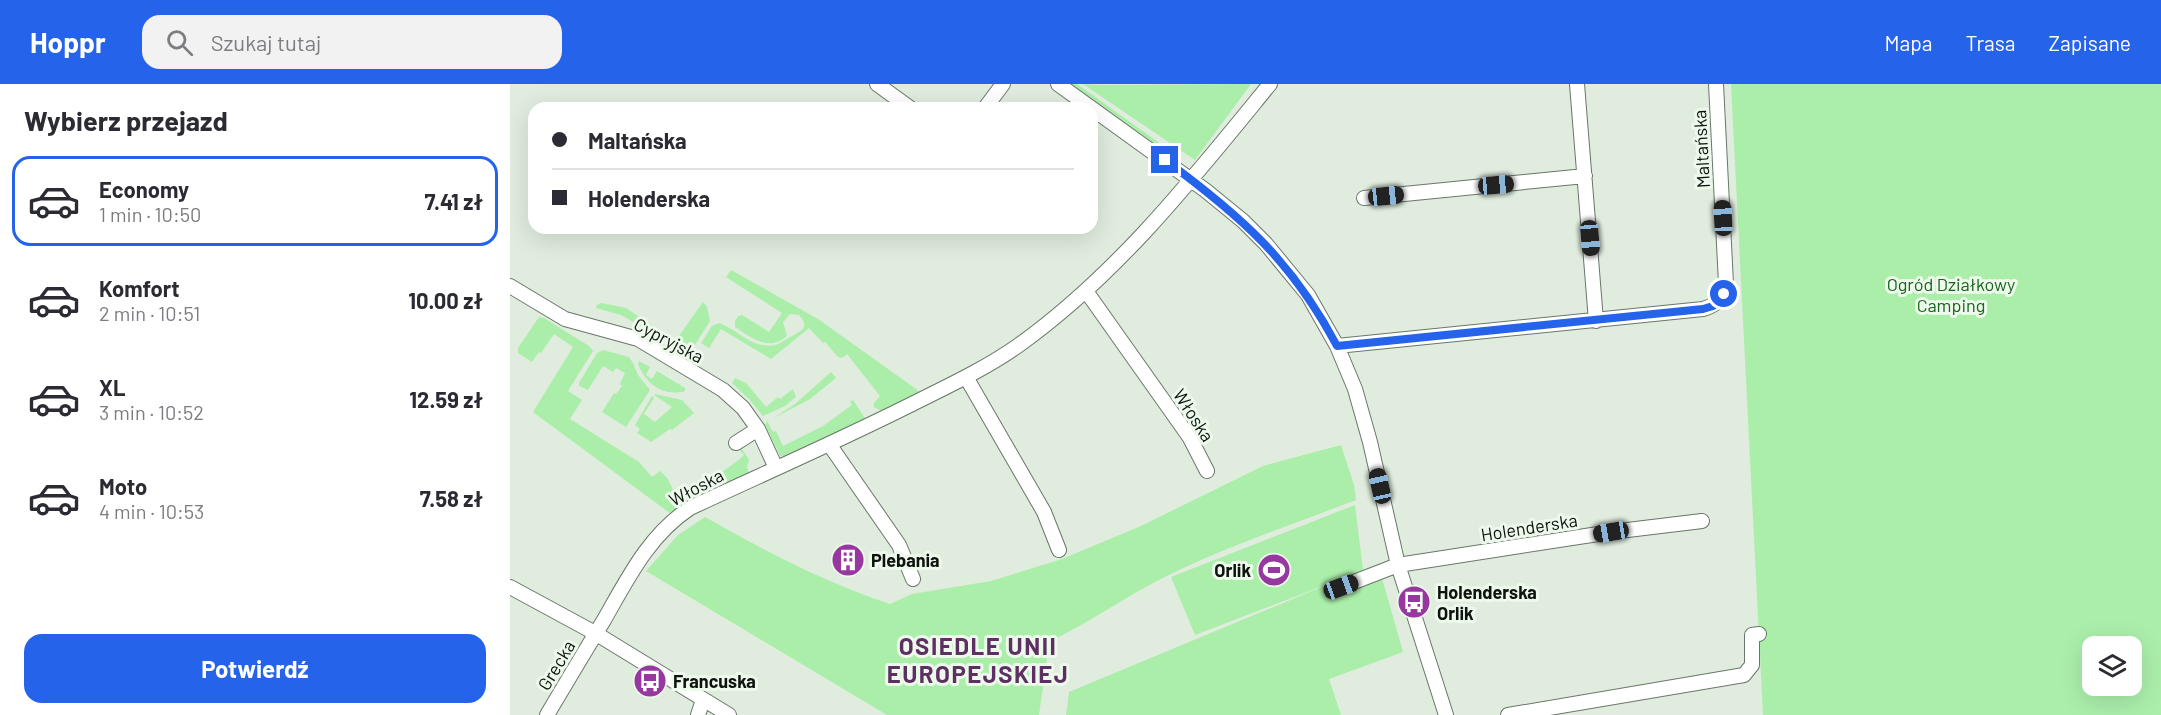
<!DOCTYPE html>
<html lang="pl">
<head>
<meta charset="utf-8">
<style>
	:root { --surface:#fff; --page:#f2f2f3; --text:#2b2b33; --muted:#7c7c81; --line:#e1e1e2; --accent:#2563eb }
	body { margin:0; font-family:Barlow,sans-serif; background:var(--page); color:var(--text); height:100vh; display:flex; flex-direction:column; font-size:22px; white-space:nowrap }
	* { box-sizing:border-box; margin:0 }
	p { font-size:20px; color:var(--muted) }
	.icon { flex:none; width:33px; height:33px; fill:none; stroke:currentColor; stroke-width:2; stroke-linecap:round; stroke-linejoin:round }
	.map { position:relative; flex:1; overflow:hidden }
	.side { display:flex; flex-direction:column; background:var(--surface); width:510px }
	.side>* { flex:none }
	.banner { position:absolute; left:18px; top:18px; width:570px; height:132px; border-radius:18px; box-shadow:0 6px 24px #0002; display:grid; align-content:center; height:132px; padding:0 24px; background:var(--surface) }
	.fabs { position:absolute; left:1572px; top:552px; display:grid; gap:12px }
	.fabs a { display:grid; place-items:center; width:60px; height:60px; border-radius:12px; background:var(--surface); box-shadow:0 6px 24px #0002; font-size:30px }
	.end { position:absolute; width:27px; height:27px; margin:-14px; border:8px solid #2563eb; background:#fff; box-shadow:0 0 0 3px #fff }
	.from { border-radius:50% }
	.car { position:absolute; width:18px; height:36px; margin:-18px -9px; border-radius:8px; box-shadow:0 0 4px 2px #0007; background:linear-gradient(#222 24%,#8ab4d8 0 40%,#222 0 76%,#8ab4d8 0 86%,#222 0) }
	.banner b { display:flex; align-items:center; gap:21px; height:57px; font-size:22px }
	.banner b+b { border-top:2px solid var(--line) }
	.banner i { width:15px; height:15px; background:var(--text) }
	ul { padding:0; list-style:none }
	li { display:flex; align-items:center; gap:18px; height:90px; margin:0 12px 9px; padding:0 12px; border:3px solid transparent; border-radius:18px }
	li div { flex:1 }
	li b { display:block; font-size:22px }
	li em { font-style:normal; font-weight:700 }
	li.current { border-color:var(--accent) }
	li>.icon { width:54px; height:54px; stroke-width:1.5 }
	h2 { padding:0 24px; font-size:27px; line-height:72px }
	.primary-button { display:flex; gap:12px; margin-top:auto; padding:12px 24px }
	.primary-button a { flex:1; height:69px; border-radius:18px; background:var(--accent); color:#fff; font-size:24px; font-weight:700; line-height:69px; text-align:center }
	header { display:flex; align-items:center; gap:36px; box-sizing:border-box; height:84px; padding:0 30px; background:var(--accent); color:#fff }
	header strong { font-size:28px }
	nav { display:flex; gap:33px; margin-inline-start:auto; font-size:21px }
	.search { width:420px; height:54px; background:var(--page); display:flex; align-items:center; gap:15px; box-sizing:border-box; padding:0 21px; border-radius:18px; color:var(--muted); font-size:22px }
	main { display:flex; flex:1; min-height:0 }
	.map>svg:first-child { display:block }
</style>
</head>
<body>
<header>
<strong>Hoppr</strong>
<div class="search"><svg class="icon" aria-label="search" viewBox="0 0 24 24"><circle cx="10" cy="10" r="6"/><path d="M15 15l6 6"/></svg>Szukaj tutaj</div>
<nav><a>Mapa</a><a>Trasa</a><a>Zapisane</a></nav>
</header>
<main>
<section class="side">
<h2>Wybierz przejazd</h2>
<ul>
<li class="current"><svg class="icon" aria-label="car" viewBox="0 0 24 24"><path d="M5 17H2v-5l4-1 3-4h7l3 4 3 1v5h-3M9 17h6M6 11h13"/><circle cx="7" cy="17" r="2"/><circle cx="17" cy="17" r="2"/></svg><div><b>Economy</b><p>1 min · 10:50</p></div><em>7.41 zł</em></li>
<li><svg class="icon" aria-label="car" viewBox="0 0 24 24"><path d="M5 17H2v-5l4-1 3-4h7l3 4 3 1v5h-3M9 17h6M6 11h13"/><circle cx="7" cy="17" r="2"/><circle cx="17" cy="17" r="2"/></svg><div><b>Komfort</b><p>2 min · 10:51</p></div><em>10.00 zł</em></li>
<li><svg class="icon" aria-label="car" viewBox="0 0 24 24"><path d="M5 17H2v-5l4-1 3-4h7l3 4 3 1v5h-3M9 17h6M6 11h13"/><circle cx="7" cy="17" r="2"/><circle cx="17" cy="17" r="2"/></svg><div><b>XL</b><p>3 min · 10:52</p></div><em>12.59 zł</em></li>
<li><svg class="icon" aria-label="car" viewBox="0 0 24 24"><path d="M5 17H2v-5l4-1 3-4h7l3 4 3 1v5h-3M9 17h6M6 11h13"/><circle cx="7" cy="17" r="2"/><circle cx="17" cy="17" r="2"/></svg><div><b>Moto</b><p>4 min · 10:53</p></div><em>7.58 zł</em></li>
</ul>
<div class="primary-button"><a>Potwierdź</a></div>
</section>
<div class="map">
<svg width="1651" height="631" viewBox="0 0 1651 631">
	<rect width="100%" height="100%" fill="#dfecde"/>
	<path fill="#abeeaa" fill-rule="evenodd" d="M560 0H567L658 65 656 68Z
		M573 0 592 1 741 0 685 76Z
		M1221 0H1651V631H1253ZM1582 562H1622V602H1582Z
		M221 186 308 235 413 310 373 328 364 323V319L370 312 337 270 332 274 328 273 315 258 313 259 299 244 261 275 211 245 199 264 191 259 202 242 209 239C224 244 236 258 252 261 266 264 271 258 282 252 292 246 300 243 289 231L280 230 273 238 277 252C260 268 241 254 225 243V237L228 232 232 231 259 248 272 229 216 193Z
		M193 218 197 223 200 237 181 267 176 270C170 268 161 263 159 258L161 254 166 256Z
		M91 219 116 224 146 244 141 248 111 231 86 224 87 221Z
		M29 233 34 234 79 262 83 267 58 307 72 316 60 335 129 378 142 393 150 387 157 394 166 411C190 400 215 389 234 371L228 364 231 363 239 376 237 383 239 389 189 411 161 430 23 328 63 263 44 250 31 269 29 268 22 278 8 269V264Z
		M93 266 119 273 123 279 128 291 140 306 116 343 92 328 104 309 106 310 112 302 110 300 115 289 106 284 103 288 93 282 78 306 69 302V299L87 269Z
		M129 277 140 283 136 291 142 295 147 287 175 304V307C153 313 136 300 128 280Z
		M321 288 326 294 300 315 262 335 285 320Z
		M225 294 236 299 256 323 268 313 270 315 283 305 286 313 275 322 253 332 239 315 222 299Z
		M145 310 172 316 184 329 162 346 160 345 141 358 127 349 130 345 125 341 142 312 144 314 134 330 145 338 162 323 144 311Z
		M343 316 355 334 350 339 276 372H270L255 341 257 337 263 348 266 347 273 362 313 342 342 321 340 318Z
		M831 361 844 401 846 416C786 439 725 460 667 487 624 507 585 535 543 556L539 560 529 631H377L136 487 168 451 195 433C255 467 314 498 380 520L402 510 481 497 552 475 631 442 753 382Z
		M845 421 853 486 868 480 893 568 819 595 831 631H556L559 608 821 499 685 551 661 493Z"/>
	<g fill="none" stroke-linecap="round" stroke-linejoin="round">
		<g stroke="#6a766a" stroke-width="16">
			<path id="minor" d="M367 0 400 24
				M548 0 695 106 733 137 756 160 798 211 827 262 845 305 860 358 888 481 936 631
				M1067 0 1086 237
				M475 24 493 0
				M854 114 1075 92
				M0 202 55 235 128 255 213 306 233 324 248 345 266 384
				M576 207 680 354 697 387
				M827 262 1193 225C1207 221 1213 215 1216 200L1206 0
				M456 293 534 428 549 466
				M226 359 248 345
				M319 360 389 461 403 495
				M0 503 85 549 219 631
				M831 503 888 481 1101 448 1192 437
				M37 631C56 599 75 567 94 536 118 494 139 451 180 424 253 390 326 358 398 322 436 303 475 285 509 261 608 190 684 93 760 0
				M188 631 193 616
				M998 631 1234 591 1242 581V551L1249 550"/>
		</g>
		<use href="#minor" stroke="#fff" stroke-width="14"/>
	</g>
	<g fill="none" stroke-linecap="round" stroke-linejoin="round">
		<path stroke="#2563eb" stroke-width="8" d="M655 76C731 132 782 177 827 262L1193 225 1203 222 1214 210"/>
	</g>
	<defs>
		<g id="building-disc" transform="scale(1.725)"><circle r="9.5" fill="#9738a0" stroke="#ecf9eb"/><path d="M-4-6H4V6H1V3H-1V6H-4ZM-2.5-4.3h1.7v1.8h-1.7ZM.8-4.3h1.7v1.8H.8ZM-2.5-1h1.7V.8h-1.7ZM.8-1h1.7V.8H.8Z" fill="#fff"/></g>
		<g id="stadium-disc" transform="scale(1.725)"><circle r="9.5" fill="#9738a0" stroke="#ecf9eb"/><path d="M0-5a6.5 5 0 1 0 0 10a6.5 5 0 1 0 0-10ZM-3.5-1.8h7v3.6h-7Z" fill="#fff"/></g>
		<g id="bus-disc" transform="scale(1.725)"><circle r="9.5" fill="#9738a0" stroke="#ecf9eb"/><path d="M-5-6H5V4H4V6H2V4H-2V6H-4V4H-5ZM-3.5-4V0h7V-4ZM-3.5 1.2v1.5H-2V1.2ZM2 1.2v1.5H3.5V1.2Z" fill="#fff"/></g>
	</defs>
	<g fill-rule="evenodd">
		<use href="#building-disc" x="338" y="476"/>
		<use href="#stadium-disc" x="764" y="486"/>
		<use href="#bus-disc" x="904" y="518"/>
		<use href="#bus-disc" x="140" y="597"/>
	</g>
	<g text-anchor="middle" dominant-baseline="central" stroke-width="6" stroke-linejoin="round" paint-order="stroke">
		<g font-size="18" fill="#0f130f" stroke="#ecf9eb">
			<text transform="translate(1191 65) rotate(-93)">Maltańska</text>
			<text transform="translate(159 256) rotate(28)">Cypryjska</text>
			<text transform="translate(684 331) rotate(57)">Włoska</text>
			<text transform="translate(186 403) rotate(-28)">Włoska</text>
			<text transform="translate(1019 443) rotate(-9)">Holenderska</text>
			<text transform="translate(46 581) rotate(-59)">Grecka</text>
		</g>
		<g font-size="18" fill="#19631f" stroke="#ecf9eb">
			<text x="1441" y="200">Ogród Działkowy<tspan x="1441" dy="21">Camping</tspan></text>
		</g>
		<g font-size="18" font-weight="bold" fill="#0f130f" stroke="#ecf9eb" text-anchor="start">
			<text x="361" y="476">Plebania</text>
			<text x="741" y="486" text-anchor="end">Orlik</text>
			<text x="927" y="508">Holenderska<tspan x="927" dy="21">Orlik</tspan></text>
			<text x="163" y="597">Francuska</text>
		</g>
		<g font-size="24" font-weight="bold" letter-spacing="1.5" fill="#5e2f62" stroke="#ecf9eb">
			<text x="468" y="561">OSIEDLE UNII<tspan x="468" dy="28">EUROPEJSKIEJ</tspan></text>
		</g>
	</g>
</svg>
<div class="fabs">
<a><svg class="icon" aria-label="layers" viewBox="0 0 24 24"><path d="M12 4l9 5-9 5-9-5zM3 14l9 5 9-5"/></svg></a>
</div>
<i class="end from" style="left:1214px;top:210px"></i>
<i class="end" style="left:655px;top:76px"></i>
<i class="car" style="left:986px;top:101px;rotate:85deg"></i>
<i class="car" style="left:876px;top:112px;rotate:84deg"></i>
<i class="car" style="left:1213px;top:134px;rotate:357deg"></i>
<i class="car" style="left:1080px;top:154px;rotate:175deg"></i>
<i class="car" style="left:870px;top:402px;rotate:347deg"></i>
<i class="car" style="left:1101px;top:448px;rotate:261deg"></i>
<i class="car" style="left:831px;top:503px;rotate:70deg"></i>
<div class="banner">
<b><i class="from"></i>Maltańska</b>
<b><i></i>Holenderska</b>
</div>
</div>
</main>
</body>
</html>
